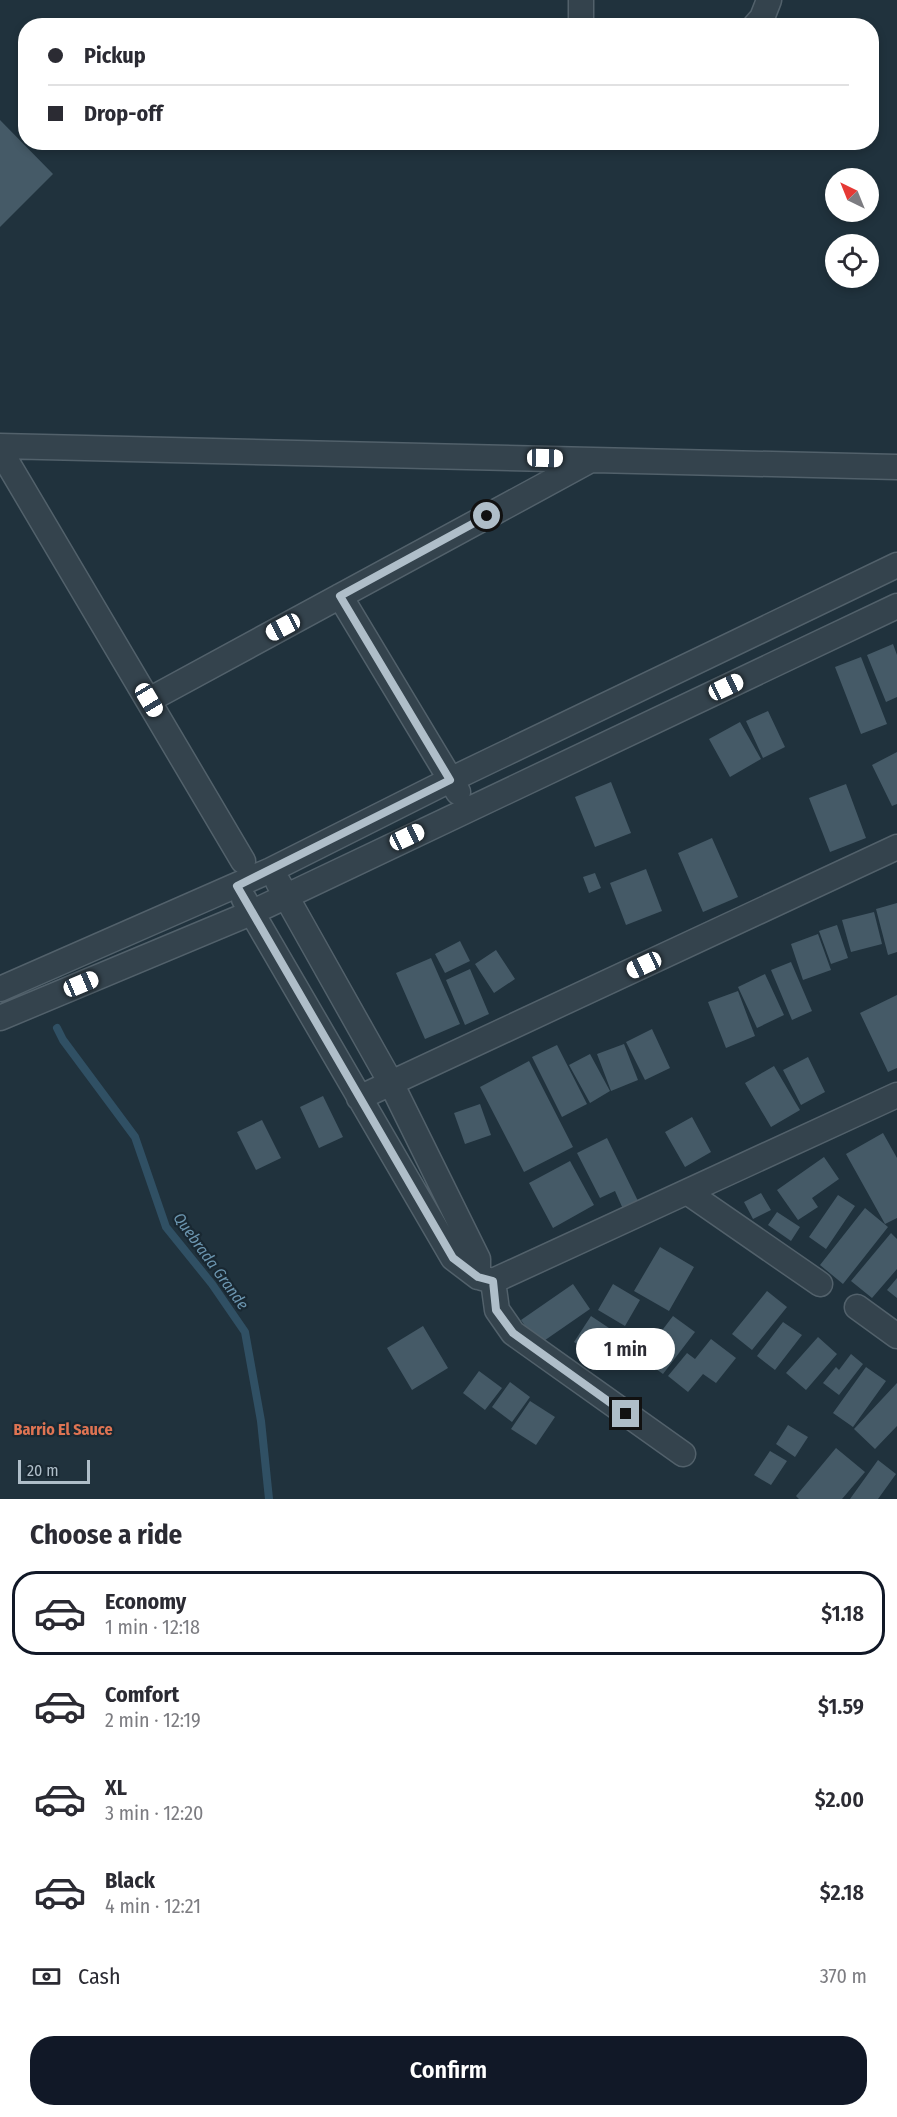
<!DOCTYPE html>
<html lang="en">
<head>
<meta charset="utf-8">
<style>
	:root { --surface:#fff; --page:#f2f2f3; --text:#2b2b33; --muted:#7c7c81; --line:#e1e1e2; --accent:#111827 }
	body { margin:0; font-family:"Fira Sans Condensed",sans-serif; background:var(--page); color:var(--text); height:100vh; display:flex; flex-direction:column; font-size:22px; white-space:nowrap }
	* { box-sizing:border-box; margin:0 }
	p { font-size:20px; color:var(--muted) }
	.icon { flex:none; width:33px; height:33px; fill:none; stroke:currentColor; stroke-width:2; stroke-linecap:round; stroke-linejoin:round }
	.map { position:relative; height:1499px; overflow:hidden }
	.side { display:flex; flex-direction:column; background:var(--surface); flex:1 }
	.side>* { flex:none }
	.top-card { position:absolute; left:18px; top:18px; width:861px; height:132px; border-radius:24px; box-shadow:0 3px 9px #0003; display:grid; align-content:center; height:132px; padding:0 30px; background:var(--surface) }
	.needle { width:39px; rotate:317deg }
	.fabs { position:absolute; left:825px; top:168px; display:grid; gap:12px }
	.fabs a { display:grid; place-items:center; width:54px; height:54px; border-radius:50%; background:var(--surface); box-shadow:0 3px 9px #0003; font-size:30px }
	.scale { position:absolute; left:18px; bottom:15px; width:72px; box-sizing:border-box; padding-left:6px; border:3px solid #afbec9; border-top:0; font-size:16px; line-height:21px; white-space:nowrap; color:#afbec9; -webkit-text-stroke:4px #192832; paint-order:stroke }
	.end { position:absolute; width:27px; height:27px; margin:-14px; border:8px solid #afbec9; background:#111; box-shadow:0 0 0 3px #111 }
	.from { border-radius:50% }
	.bubble { position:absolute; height:42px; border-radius:21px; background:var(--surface); box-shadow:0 3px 9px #0003; font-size:20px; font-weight:600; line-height:42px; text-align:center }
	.car { position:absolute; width:18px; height:36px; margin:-18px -9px; border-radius:8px; box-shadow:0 0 4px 2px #0007; background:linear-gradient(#fff 24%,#345 0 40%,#fff 0 76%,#345 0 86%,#fff 0) }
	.top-card b { display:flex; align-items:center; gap:21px; height:57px; font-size:22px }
	.top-card b+b { border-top:2px solid var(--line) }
	.top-card i { width:15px; height:15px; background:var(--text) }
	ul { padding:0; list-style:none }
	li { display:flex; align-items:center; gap:18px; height:84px; margin:0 12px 9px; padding:0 18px; border:3px solid transparent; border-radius:24px }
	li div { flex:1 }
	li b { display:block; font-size:22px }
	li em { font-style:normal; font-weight:600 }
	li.selected { border-color:var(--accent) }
	li>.icon { width:54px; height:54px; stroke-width:1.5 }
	h2 { padding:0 30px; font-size:27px; line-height:72px }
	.pay { display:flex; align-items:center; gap:15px; height:66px; padding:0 30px; font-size:22px }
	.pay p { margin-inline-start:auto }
	.cta { display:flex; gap:12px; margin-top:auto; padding:12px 30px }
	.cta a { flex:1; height:69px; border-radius:24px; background:var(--accent); color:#fff; font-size:24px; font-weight:600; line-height:69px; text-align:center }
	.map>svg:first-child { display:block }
</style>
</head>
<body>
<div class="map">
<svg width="897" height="1499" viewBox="0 0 897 1499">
	<rect width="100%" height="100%" fill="#20323d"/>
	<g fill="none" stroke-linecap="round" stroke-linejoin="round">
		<path stroke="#305064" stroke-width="8" d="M57 1028 63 1040 135 1137 166 1227 212 1284 245 1332 261 1421 269 1499"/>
	</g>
	<path fill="#455a67" d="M0 120 53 174 0 227Z
		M893 644 897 655V697L886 702 867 655Z
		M861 657 887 724 861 734 835 667Z
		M768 711 785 747 763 758 746 721Z
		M740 722 761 759 730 777 709 739Z
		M897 752V804L892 806 872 765Z
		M611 782 631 833 595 847 575 797Z
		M846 784 866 838 830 852 809 798Z
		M712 838 738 897 703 912 678 853Z
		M646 869 662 911 626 925 610 883Z
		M595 873 601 888 589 893 583 877Z
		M897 903V952L888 955 876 909Z
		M874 912 882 944 851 952 842 920Z
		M837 925 848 958 831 964 819 931Z
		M818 934 831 970 803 980 791 944Z
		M460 941 470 961 445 973 435 954Z
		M496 950 515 979 494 993 475 964Z
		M431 958 460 1024 425 1039 396 973Z
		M791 962 812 1011 792 1020 771 970Z
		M470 969 489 1014 465 1025 446 980Z
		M765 974 784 1015 757 1028 738 987Z
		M738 991 755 1036 726 1048 708 1002Z
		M897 995V1068L888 1072 860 1013Z
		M652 1029 670 1068 645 1080 626 1042Z
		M624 1044 638 1080 611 1091 597 1054Z
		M557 1045 587 1104 562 1117 532 1057Z
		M590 1054 610 1091 590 1103 569 1065Z
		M808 1057 825 1092 801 1105 783 1070Z
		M529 1061 573 1147 524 1172 480 1087Z
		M774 1066 800 1110 771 1127 745 1083Z
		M323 1096 343 1137 319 1148 300 1107Z
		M480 1104 491 1135 465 1144 454 1113Z
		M692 1117 711 1152 685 1167 665 1132Z
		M262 1120 281 1158 256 1170 237 1132Z
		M883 1133 897 1158V1218L885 1224 846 1154Z
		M607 1138 638 1201 623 1209 615 1191 600 1198 577 1153Z
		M824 1157 839 1179 812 1198 818 1207 798 1220 777 1190Z
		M570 1161 594 1205 553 1228 529 1183Z
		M761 1193 771 1210 753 1219 744 1202Z
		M838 1195 855 1206 826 1249 809 1237Z
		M865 1208 888 1227 843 1284 820 1265Z
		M777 1212 800 1227 791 1241 768 1225Z
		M891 1233 897 1239V1269L872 1298 851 1281Z
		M660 1247 694 1267 669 1311 634 1291Z
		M897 1278V1298L887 1290Z
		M573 1284 590 1309 538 1345 521 1320Z
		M613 1284 640 1300 625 1326 598 1310Z
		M767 1291 787 1307 752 1350 732 1334Z
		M591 1316 618 1334 601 1360 574 1342Z
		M673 1316 695 1332 663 1374 641 1358Z
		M783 1322 802 1335 775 1370 757 1356Z
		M423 1326 448 1368 412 1390 387 1348Z
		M818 1337 837 1354 806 1390 786 1373Z
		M711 1339 736 1358 716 1383 703 1374 688 1392 668 1376 687 1353 695 1359Z
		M851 1354 863 1364 839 1395 823 1383 836 1367 839 1370Z
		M866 1367 886 1381 853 1427 833 1413Z
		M479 1371 502 1388 485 1410 463 1393Z
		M510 1382 530 1397 512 1422 492 1407Z
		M897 1383V1426L875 1449 854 1429Z
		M530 1401 555 1417 536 1445 511 1429Z
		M788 1425 808 1437 795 1457 776 1444Z
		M836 1448 865 1472 842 1499H799L796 1496Z
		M770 1451 787 1461 771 1485 754 1475Z
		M878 1460 896 1474 878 1499H850Z"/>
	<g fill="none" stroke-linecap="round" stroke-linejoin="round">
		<g stroke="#52616b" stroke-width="27">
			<path id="minor" d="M581 26V0
				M755 26 762 18 769 0
				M0 446 897 467
				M0 450 243 861
				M340 596 458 792
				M149 700 589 461
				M278 882 391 1083 478 1259V1277
				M244 899 453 1258 478 1277 493 1281 897 1095
				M0 989 271 870 450 780 897 565
				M0 1018 251 913 897 606
				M359 1098 897 847
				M687 1192 820 1284
				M493 1281 497 1310 513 1333 683 1454
				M857 1307 897 1336"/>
		</g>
		<use href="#minor" stroke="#34434d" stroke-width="24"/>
	</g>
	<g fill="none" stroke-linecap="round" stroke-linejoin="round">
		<path stroke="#afbec9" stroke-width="8" d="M487 516 340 596 450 780 237 886 453 1258 478 1277 493 1281 496 1310 513 1333 626 1414"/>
	</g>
	<g text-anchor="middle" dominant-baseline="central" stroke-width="4.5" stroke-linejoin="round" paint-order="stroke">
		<g font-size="16" font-style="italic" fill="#6c96b0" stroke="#192832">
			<text transform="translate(211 1261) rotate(54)">Quebrada Grande</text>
		</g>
		<g font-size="16" font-weight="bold" fill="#df7453" stroke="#192832">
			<text x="63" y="1429">Barrio El Sauce</text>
		</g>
	</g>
</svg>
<div class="fabs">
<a><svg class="needle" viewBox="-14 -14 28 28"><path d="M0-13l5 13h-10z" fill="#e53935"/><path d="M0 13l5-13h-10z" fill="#7c7c81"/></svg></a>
<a><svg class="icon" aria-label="locate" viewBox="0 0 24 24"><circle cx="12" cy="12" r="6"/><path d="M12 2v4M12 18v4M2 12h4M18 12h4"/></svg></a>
</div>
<div class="scale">20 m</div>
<i class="end from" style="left:487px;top:516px"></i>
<i class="end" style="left:626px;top:1414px"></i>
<div class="bubble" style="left:576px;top:1328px;width:99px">1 min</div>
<i class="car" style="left:545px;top:458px;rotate:91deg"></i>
<i class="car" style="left:283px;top:627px;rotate:242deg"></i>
<i class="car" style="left:726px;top:687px;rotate:65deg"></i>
<i class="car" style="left:149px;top:700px;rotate:149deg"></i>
<i class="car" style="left:407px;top:837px;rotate:65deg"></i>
<i class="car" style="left:644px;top:965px;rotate:245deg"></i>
<i class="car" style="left:81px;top:984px;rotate:67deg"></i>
<div class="top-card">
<b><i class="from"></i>Pickup</b>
<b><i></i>Drop-off</b>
</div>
</div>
<section class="side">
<h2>Choose a ride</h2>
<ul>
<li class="selected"><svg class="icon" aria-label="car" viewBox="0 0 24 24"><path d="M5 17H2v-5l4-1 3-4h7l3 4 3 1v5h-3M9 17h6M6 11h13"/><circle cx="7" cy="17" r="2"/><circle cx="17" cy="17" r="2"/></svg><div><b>Economy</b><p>1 min · 12:18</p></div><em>$1.18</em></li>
<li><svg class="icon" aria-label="car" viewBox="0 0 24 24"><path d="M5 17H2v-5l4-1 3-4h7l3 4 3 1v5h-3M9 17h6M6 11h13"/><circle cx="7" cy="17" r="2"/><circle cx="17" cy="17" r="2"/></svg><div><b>Comfort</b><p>2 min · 12:19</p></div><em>$1.59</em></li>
<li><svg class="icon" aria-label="car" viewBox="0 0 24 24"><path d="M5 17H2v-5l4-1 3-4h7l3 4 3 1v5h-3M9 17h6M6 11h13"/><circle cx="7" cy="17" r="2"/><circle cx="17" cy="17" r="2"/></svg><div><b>XL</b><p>3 min · 12:20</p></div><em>$2.00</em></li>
<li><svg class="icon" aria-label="car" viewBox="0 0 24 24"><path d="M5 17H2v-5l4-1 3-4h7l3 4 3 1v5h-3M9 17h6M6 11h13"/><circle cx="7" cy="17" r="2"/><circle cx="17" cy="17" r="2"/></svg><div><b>Black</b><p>4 min · 12:21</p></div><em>$2.18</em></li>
</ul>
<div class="pay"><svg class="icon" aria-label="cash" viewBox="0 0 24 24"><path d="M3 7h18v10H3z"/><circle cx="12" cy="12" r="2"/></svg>Cash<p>370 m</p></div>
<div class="cta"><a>Confirm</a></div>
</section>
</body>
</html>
